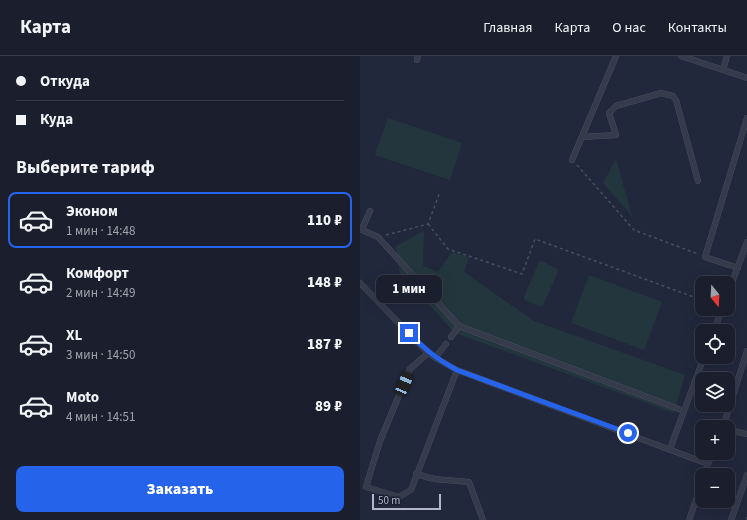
<!DOCTYPE html>
<html lang="ru">
<head>
<meta charset="utf-8">
<style>
	:root { --surface:#1a1e2d; --page:#272b39; --text:#f1f3f6; --muted:#9fa2aa; --line:#383c49; --accent:#2563eb }
	body { margin:0; font-family:"Source Sans 3",sans-serif; background:var(--page); color:var(--text); height:100vh; display:flex; flex-direction:column; font-size:15px; white-space:nowrap }
	* { box-sizing:border-box; margin:0 }
	p { font-size:13px; color:var(--muted) }
	.icon { flex:none; width:22px; height:22px; fill:none; stroke:currentColor; stroke-width:2; stroke-linecap:round; stroke-linejoin:round }
	.map { position:relative; flex:1; overflow:hidden }
	.panel { display:flex; flex-direction:column; background:var(--surface); width:360px }
	.panel>* { flex:none }
	.hud { display:grid; align-content:center; height:88px; padding:0 16px; background:var(--surface) }
	.needle { width:26px; rotate:162deg }
	.buttons { position:absolute; left:335px; top:220px; display:grid; gap:8px }
	.buttons a { display:grid; place-items:center; width:40px; height:40px; border-radius:8px; background:var(--surface); box-shadow:0 4px 16px #0002,0 0 0 1px var(--line); font-size:20px }
	.scale { position:absolute; left:12px; bottom:10px; width:69px; box-sizing:border-box; padding-left:4px; border:2px solid #b1b6c8; border-top:0; font-size:11px; line-height:14px; white-space:nowrap; color:#b1b6c8; -webkit-text-stroke:3px #1b2031; paint-order:stroke }
	.end { position:absolute; width:18px; height:18px; margin:-9px; border:5px solid #2563eb; background:#fff; box-shadow:0 0 0 2px #fff }
	.from { border-radius:50% }
	.bubble { position:absolute; height:28px; border-radius:8px; background:var(--surface); box-shadow:0 4px 16px #0002,0 0 0 1px var(--line); font-size:13px; font-weight:800; line-height:28px; text-align:center }
	.car { position:absolute; width:12px; height:24px; margin:-12px -6px; border-radius:5px; box-shadow:0 0 3px 1px #0007; background:linear-gradient(#222 24%,#8ab4d8 0 40%,#222 0 76%,#8ab4d8 0 86%,#222 0) }
	.hud b { display:flex; align-items:center; gap:14px; height:38px; font-size:15px }
	.hud b+b { border-top:1px solid var(--line) }
	.hud i { width:10px; height:10px; background:var(--text) }
	ul { padding:0; list-style:none }
	li { display:flex; align-items:center; gap:12px; height:56px; margin:0 8px 6px; padding:0 8px; border:2px solid transparent; border-radius:8px }
	li div { flex:1 }
	li b { display:block; font-size:15px }
	li em { font-style:normal; font-weight:800 }
	li.current { border-color:var(--accent) }
	li>.icon { width:36px; height:36px; stroke-width:1.5 }
	h2 { padding:0 16px; font-size:18px; line-height:48px }
	.button { display:flex; gap:8px; margin-top:auto; padding:8px 16px }
	.button a { flex:1; height:46px; border-radius:8px; background:var(--accent); color:#fff; font-size:16px; font-weight:800; line-height:46px; text-align:center }
	header { display:flex; align-items:center; gap:24px; box-sizing:border-box; height:56px; padding:0 20px; background:var(--surface); border-bottom:1px solid var(--line) }
	header strong { font-size:19px }
	nav { display:flex; gap:22px; margin-inline-start:auto; font-size:14px }
	main { display:flex; flex:1; min-height:0 }
	.map>svg:first-child { display:block }
</style>
</head>
<body>
<header>
<strong>Карта</strong>
<nav><a>Главная</a><a>Карта</a><a>О нас</a><a>Контакты</a></nav>
</header>
<main>
<section class="panel">
<div class="hud">
<b><i class="from"></i>Откуда</b>
<b><i></i>Куда</b>
</div>
<h2>Выберите тариф</h2>
<ul>
<li class="current"><svg class="icon" aria-label="car" viewBox="0 0 24 24"><path d="M5 17H2v-5l4-1 3-4h7l3 4 3 1v5h-3M9 17h6M6 11h13"/><circle cx="7" cy="17" r="2"/><circle cx="17" cy="17" r="2"/></svg><div><b>Эконом</b><p>1 мин · 14:48</p></div><em>110 ₽</em></li>
<li><svg class="icon" aria-label="car" viewBox="0 0 24 24"><path d="M5 17H2v-5l4-1 3-4h7l3 4 3 1v5h-3M9 17h6M6 11h13"/><circle cx="7" cy="17" r="2"/><circle cx="17" cy="17" r="2"/></svg><div><b>Комфорт</b><p>2 мин · 14:49</p></div><em>148 ₽</em></li>
<li><svg class="icon" aria-label="car" viewBox="0 0 24 24"><path d="M5 17H2v-5l4-1 3-4h7l3 4 3 1v5h-3M9 17h6M6 11h13"/><circle cx="7" cy="17" r="2"/><circle cx="17" cy="17" r="2"/></svg><div><b>XL</b><p>3 мин · 14:50</p></div><em>187 ₽</em></li>
<li><svg class="icon" aria-label="car" viewBox="0 0 24 24"><path d="M5 17H2v-5l4-1 3-4h7l3 4 3 1v5h-3M9 17h6M6 11h13"/><circle cx="7" cy="17" r="2"/><circle cx="17" cy="17" r="2"/></svg><div><b>Moto</b><p>4 мин · 14:51</p></div><em>89 ₽</em></li>
</ul>
<div class="button"><a>Заказать</a></div>
</section>
<div class="map">
<svg width="387" height="464" viewBox="0 0 387 464">
	<rect width="100%" height="100%" fill="#22283c"/>
	<path fill="#24363d" d="M28 62 102 87 90 124 15 99Z
		M256 103 272 160 243 127Z
		M64 175 63 210 78 216 92 196 109 201 104 216 174 265 325 319 314 357 95 277 40 217 36 190Z
		M182 205 197 213 198 215 183 250 180 251 165 244 164 241 179 206Z
		M229 219 302 246 284 294 211 267Z"/>
	<g fill="none" stroke-linecap="round" stroke-linejoin="round">
		<g stroke="#515667" stroke-width="6">
			<path id="lane" d="M321 0 387 22
				M57 4 58 0
				M363 14 367 0
				M222 81 256 79 249 57 256 50 301 37 313 40 316 44 338 125
				M212 104 256 0
				M0 173 18 181 99 270 91 281
				M2 173 10 155
				M378 212 345 201 387 62
				M0 227 68 297 79 304 97 314 348 408 353 397
				M368 237 387 186
				M99 270 324 355 310 393
				M354 275 362 253
				M68 297 50 313 20 385 6 431 39 441 51 434 97 314
				M75 302 86 288
				M324 355 344 301
				M363 371 387 295
				M368 374 387 378
				M56 418 74 423 109 426 123 464
				M345 419 348 408
				M329 464 342 427
				M371 464 387 419"/>
		</g>
		<path stroke="#41535a" stroke-width="1.5" stroke-dasharray="3 3" stroke-linecap="butt" d="M217 109 274 174 338 198
			M68 168 88 193 162 218 175 183 342 244
			M26 179 68 168 80 136
			M387 464V461"/>
		<use href="#lane" stroke="#363b4c" stroke-width="5.5"/>
	</g>
	<g fill="none" stroke-linecap="round" stroke-linejoin="round">
		<path stroke="#2563eb" stroke-width="5" d="M49 277C66 294 75 302 97 314L268 377"/>
	</g>
</svg>
<div class="buttons">
<a><svg class="needle" viewBox="-14 -14 28 28"><path d="M0-13l5 13h-10z" fill="#e53935"/><path d="M0 13l5-13h-10z" fill="#9fa2aa"/></svg></a>
<a><svg class="icon" aria-label="locate" viewBox="0 0 24 24"><circle cx="12" cy="12" r="6"/><path d="M12 2v4M12 18v4M2 12h4M18 12h4"/></svg></a>
<a><svg class="icon" aria-label="layers" viewBox="0 0 24 24"><path d="M12 4l9 5-9 5-9-5zM3 14l9 5 9-5"/></svg></a>
<a>+</a>
<a>−</a>
</div>
<div class="scale">50 m</div>
<i class="end from" style="left:268px;top:377px"></i>
<i class="end" style="left:49px;top:277px"></i>
<div class="bubble" style="left:16px;top:219px;width:66px">1 мин</div>
<i class="car" style="left:44px;top:328px;rotate:23deg"></i>
</div>
</main>
</body>
</html>
